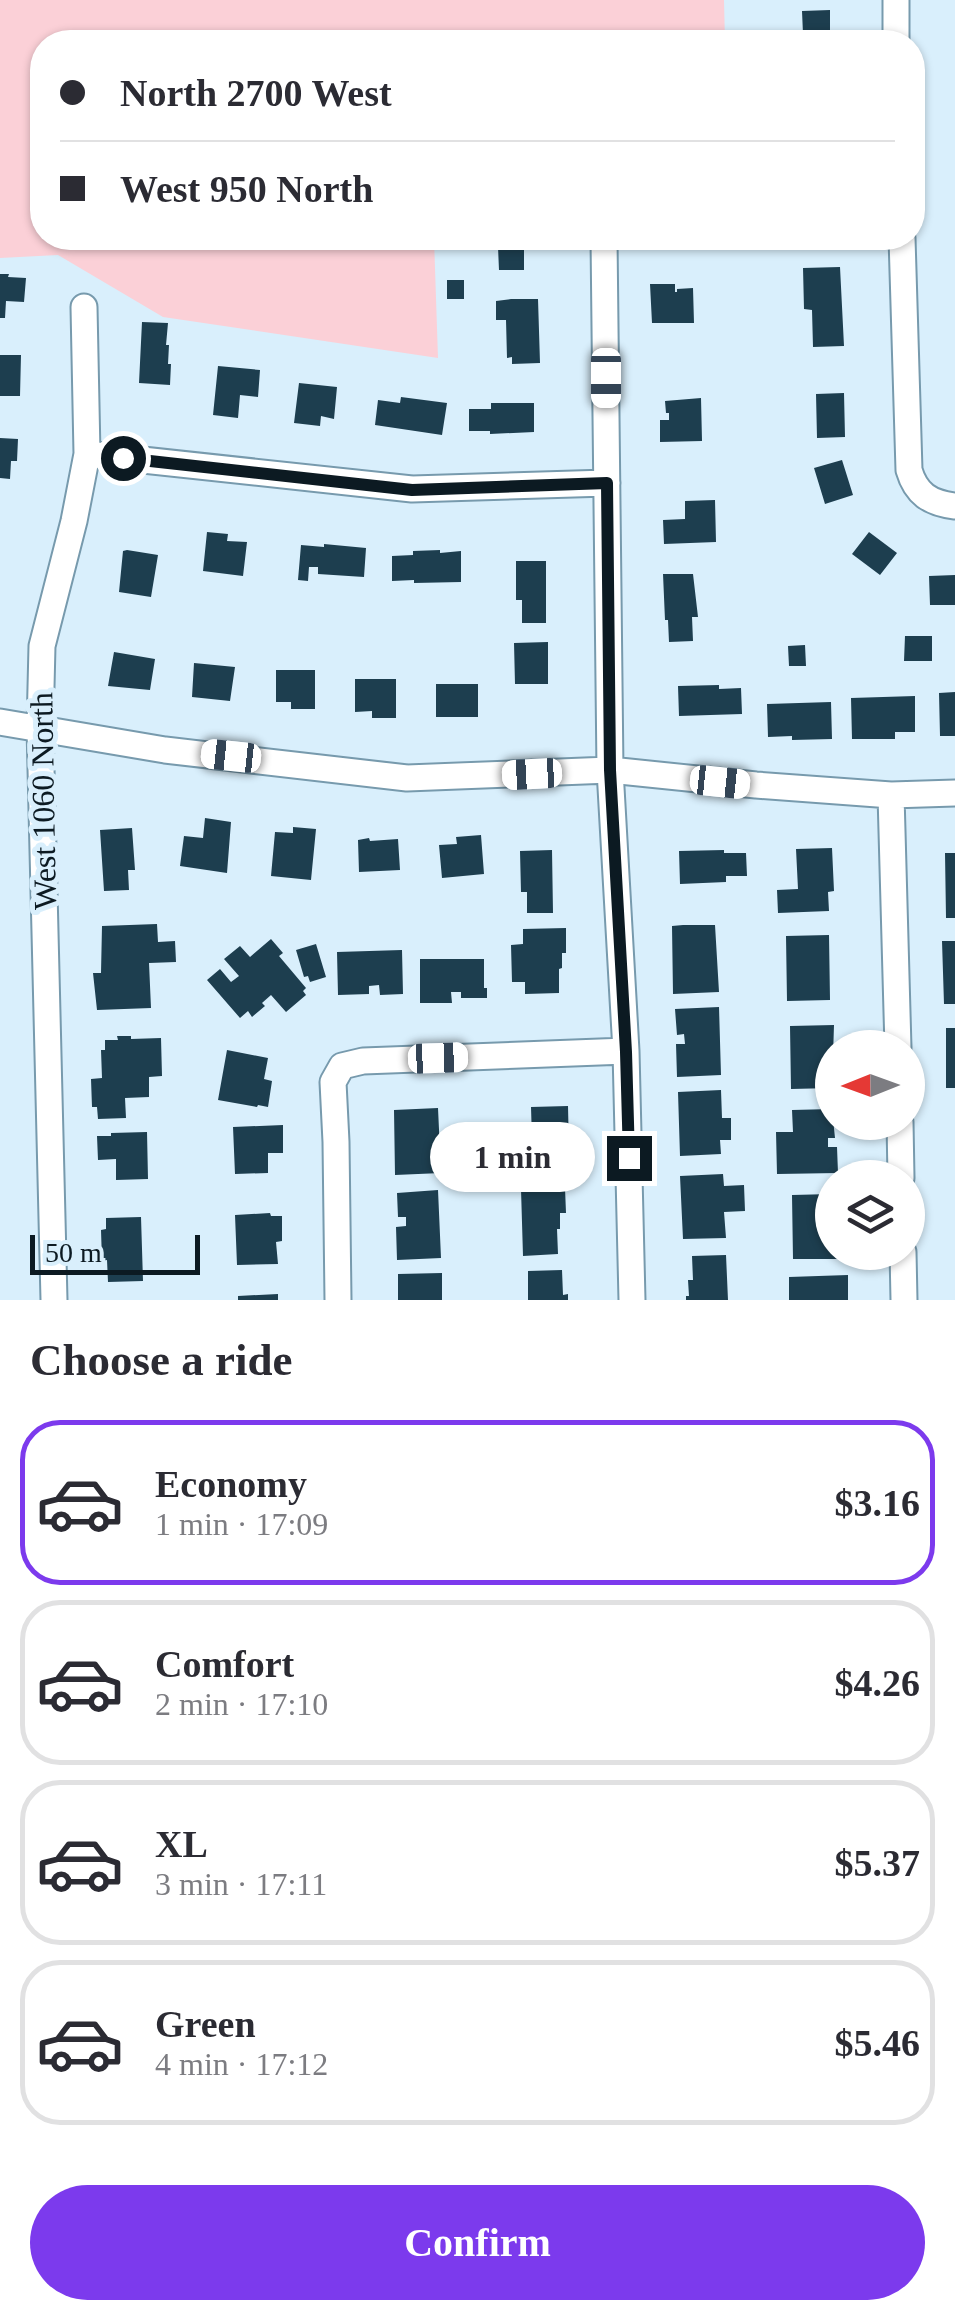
<!DOCTYPE html>
<html lang="en">
<head>
<meta charset="utf-8">
<style>
	:root { --surface:#fff; --page:#f7f7f7; --text:#2b2b33; --muted:#7c7c81; --line:#e1e1e2; --accent:#7c3aed }
	body { margin:0; font-family:Georgia,serif; background:var(--page); color:var(--text); height:100vh; display:flex; flex-direction:column; font-size:38px; white-space:nowrap }
	* { box-sizing:border-box; margin:0 }
	p { font-size:32px; color:var(--muted) }
	.icon { flex:none; width:55px; height:55px; fill:none; stroke:currentColor; stroke-width:2; stroke-linecap:round; stroke-linejoin:round }
	.map { position:relative; height:1300px; overflow:hidden }
	.sheet { display:flex; flex-direction:column; background:var(--surface); flex:1 }
	.sheet>* { flex:none }
	.top-card { position:absolute; left:30px; top:30px; width:895px; height:220px; border-radius:40px; box-shadow:0 2px 8px #0004; display:grid; align-content:center; height:220px; padding:0 30px; background:var(--surface) }
	.needle { width:65px; rotate:269deg }
	.buttons { position:absolute; left:815px; top:1030px; display:grid; gap:20px }
	.buttons a { display:grid; place-items:center; width:110px; height:110px; border-radius:50%; background:var(--surface); box-shadow:0 2px 8px #0004; font-size:50px }
	.scale { position:absolute; left:30px; bottom:25px; width:170px; box-sizing:border-box; padding-left:10px; border:5px solid #0c1a22; border-top:0; font-size:28px; line-height:35px; white-space:nowrap; color:#0c1a22; -webkit-text-stroke:8px #d9effc; paint-order:stroke }
	.end { position:absolute; width:45px; height:45px; margin:-22px; border:12px solid #0c1a22; background:#fff; box-shadow:0 0 0 5px #fff }
	.from { border-radius:50% }
	.bubble { position:absolute; height:70px; border-radius:35px; background:var(--surface); box-shadow:0 2px 8px #0004; font-size:32px; font-weight:800; line-height:70px; text-align:center }
	.car { position:absolute; width:30px; height:60px; margin:-30px -15px; border-radius:12px; box-shadow:0 0 8px 2px #0007; background:linear-gradient(#fff 24%,#345 0 40%,#fff 0 76%,#345 0 86%,#fff 0) }
	.top-card b { display:flex; align-items:center; gap:35px; height:95px; font-size:38px }
	.top-card b+b { border-top:2px solid var(--line) }
	.top-card i { width:25px; height:25px; background:var(--text) }
	ul { padding:0; list-style:none }
	li { display:flex; align-items:center; gap:30px; height:165px; margin:0 20px 15px; padding:0 10px; border:5px solid var(--line); border-radius:40px }
	li div { flex:1 }
	li b { display:block; font-size:38px }
	li em { font-style:normal; font-weight:800 }
	li.on { border-color:var(--accent) }
	li>.icon { width:90px; height:90px; stroke-width:1.5 }
	h2 { padding:0 30px; font-size:45px; line-height:120px }
	.primary-button { display:flex; gap:20px; margin-top:auto; padding:20px 30px }
	.primary-button a { flex:1; height:115px; border-radius:60px; background:var(--accent); color:#fff; font-size:40px; font-weight:800; line-height:115px; text-align:center }
	.map>svg:first-child { display:block }
</style>
</head>
<body>
<div class="map">
<svg width="955" height="1300" viewBox="0 0 955 1300">
	<rect width="100%" height="100%" fill="#d9effc"/>
	<path fill="#fbd0d7" d="M0 0H724L725 42H42V238H434L438 358 163 317 58 255 0 258Z"/>
	<path fill="#1d3e4f" d="M830 10V42H790V34H803L802 11Z
		M494 238H524V270H499L498 247H494Z
		M840 267 844 346 813 347 812 310 804 309 803 268Z
		M0 274H9L8 277 26 278 24 302 6 301 5 318H0Z
		M447 280H464V299H447Z
		M650 284H675V292H677V289L693 288 694 323H652Z
		M511 299H538L540 363 512 364V357L507 358 506 320H496V301Z
		M142 322 168 323 166 345H169L168 364H171L170 385 139 383Z
		M0 355H21L20 396H0Z
		M218 366 260 370 258 397 240 395 238 418 213 415Z
		M299 383 337 387 334 419 321 416 320 426 294 423Z
		M844 393 845 437 817 438 816 394Z
		M401 397 447 403 442 435 375 425 378 400 400 403Z
		M701 398 702 441 660 442V420H669V413H666L665 401Z
		M491 403H534V432L490 434V431H469V409H491Z
		M0 438 18 439 17 461H11L10 479 0 478Z
		M842 460 853 495 825 504 814 468Z
		M715 500 716 542 664 544 663 520 685 519V501Z
		M207 532 228 534 227 541 247 542 243 576 203 571Z
		M869 532 897 553 880 575 852 554Z
		M324 544 366 548 364 577 318 574V567H309L308 581 298 580 301 545 324 547Z
		M127 550 158 555 151 597 119 592 123 551Z
		M440 550V553L461 551V582L414 583V580L392 581V556L413 555V551Z
		M516 561H546V623H522V600H516Z
		M663 574H693L698 617H692L693 641 669 642 668 620H665Z
		M955 575V605H930L929 576Z
		M905 636H932V661H904Z
		M548 642V684H515L514 643Z
		M805 645 806 666H789L788 646Z
		M114 652 155 659 150 690 108 686Z
		M194 663 235 667 230 701 192 697Z
		M276 670H315V709H291V702H276Z
		M355 679H396V718H372V711L355 712Z
		M436 684H478V717H436Z
		M719 685V689L741 688 742 714 679 716 678 686Z
		M955 692V736H940L939 693Z
		M915 696V732H895V739H852L851 698Z
		M831 702 832 739 792 740V736L768 737 767 704Z
		M205 818 231 822 227 873 180 866 184 836 203 838Z
		M293 827 316 829 311 880 271 876 275 832 293 833Z
		M132 828 135 870H128L129 890 104 891 100 830Z
		M481 835 484 874 442 878 439 845 457 844 456 837Z
		M369 838 370 841 398 839 400 870 359 872 358 840Z
		M832 848 834 891 828 892 829 911 778 913 777 890 798 889 796 849Z
		M552 850 553 913H527V892H521L520 851Z
		M724 850V853H746L747 876H726V882L680 884 679 851Z
		M945 853H955V918H946Z
		M157 924 158 942 175 941 176 962 149 963 151 1008 97 1010 93 973H101L102 926Z
		M683 925H715L719 992 673 994 672 926Z
		M566 928V953H562V968L559 969V993L525 994V982H512L511 945 523 944V929Z
		M829 935 830 1000 787 1001 786 936Z
		M271 939 283 953 279 956 306 988 303 991 306 995 286 1012 271 995 262 1003 265 1006 252 1017 248 1011 240 1018 207 980 220 969 231 982 239 976 224 959 240 946 250 957Z
		M942 941H955V1004H944Z
		M316 944 326 977 310 982 308 976 304 977 296 950Z
		M402 950 403 994 380 995 379 985 369 986V994L338 995 337 952Z
		M420 959H484V988H487V998H461V992H451L452 1003H420Z
		M719 1007 721 1075 677 1077 676 1044H685L684 1034 677 1035 675 1009Z
		M834 1025 832 1088 791 1089 790 1026Z
		M946 1028H955V1088H946Z
		M117 1036H131V1039L161 1038 162 1076 149 1077V1097L125 1098 126 1118 98 1119 97 1107H92L91 1079 102 1078 101 1050H105V1040H118Z
		M227 1050 268 1058 264 1079 272 1081 268 1107 258 1105 257 1107 218 1100Z
		M721 1090 722 1118H731V1140H720L721 1154 680 1156 678 1092Z
		M568 1106 569 1151H562V1171L533 1172 531 1107Z
		M438 1108 441 1173 395 1175 394 1110Z
		M832 1109 835 1138H828V1147H837L838 1173 777 1174 776 1132H793L792 1110Z
		M283 1125V1153H268V1173L235 1174 233 1127Z
		M147 1132 148 1179 116 1180V1159L98 1160 97 1136H111V1133Z
		M723 1174 724 1186 744 1185 745 1211 724 1212 726 1238 683 1239 680 1176Z
		M565 1188 566 1213H560V1229H557L558 1254 523 1256 521 1189Z
		M438 1190 441 1258 397 1260 396 1227 406 1226V1217H398L397 1193Z
		M832 1194V1225H828V1234H832V1252H839V1259H793L792 1195Z
		M270 1213 271 1216H282V1241L276 1242 278 1264 237 1265 235 1215Z
		M141 1217 143 1281 108 1282 107 1260 102 1261 101 1230 106 1229V1218Z
		M726 1255 728 1300H686V1296H689L688 1280H693L692 1256Z
		M562 1270 563 1295 568 1294V1300H528V1271Z
		M442 1273V1300H398V1274Z
		M848 1275V1300H789V1277Z
		M278 1294V1300H238V1296Z"/>
	<g fill="none" stroke-linecap="round" stroke-linejoin="round">
		<g stroke="#779aad" stroke-width="29">
			<path id="minor" d="M896 0V42
				M604 238 610 770 626 1051 632 1300
				M902 238 909 470C916 494 930 503 955 506
				M87 454 412 489 607 483
				M0 722 165 750 407 778 610 770 756 785 891 795 955 793
				M891 795 898 1048
				M900 1122 901 1178
				M903 1252 904 1300
				M54 1300 40 728 42 646 74 521 87 454 84 307
				M338 1300 336 1142 333 1082 342 1066 363 1061 626 1051"/>
		</g>
		<use href="#minor" stroke="#fff" stroke-width="25"/>
	</g>
	<g fill="none" stroke-linecap="round" stroke-linejoin="round">
		<path stroke="#0c1a22" stroke-width="12" d="M123 458 412 490 607 483 610 770 626 1052 629 1158"/>
	</g>
	<g text-anchor="middle" dominant-baseline="central" stroke-width="10" stroke-linejoin="round" paint-order="stroke">
		<g font-size="32" fill="#0c1a22" stroke="#d9effc">
			<text transform="translate(43 801) rotate(-91)">West 1060 North</text>
		</g>
	</g>
</svg>
<div class="buttons">
<a><svg class="needle" viewBox="-14 -14 28 28"><path d="M0-13l5 13h-10z" fill="#e53935"/><path d="M0 13l5-13h-10z" fill="#7c7c81"/></svg></a>
<a><svg class="icon" aria-label="layers" viewBox="0 0 24 24"><path d="M12 4l9 5-9 5-9-5zM3 14l9 5 9-5"/></svg></a>
</div>
<div class="scale">50 m</div>
<i class="end from" style="left:123px;top:458px"></i>
<i class="end" style="left:629px;top:1158px"></i>
<div class="bubble" style="left:430px;top:1122px;width:165px">1 min</div>
<i class="car" style="left:606px;top:378px;rotate:180deg"></i>
<i class="car" style="left:231px;top:756px;rotate:276deg"></i>
<i class="car" style="left:532px;top:774px;rotate:267deg"></i>
<i class="car" style="left:720px;top:782px;rotate:96deg"></i>
<i class="car" style="left:438px;top:1058px;rotate:88deg"></i>
<div class="top-card">
<b><i class="from"></i>North 2700 West</b>
<b><i></i>West 950 North</b>
</div>
</div>
<section class="sheet">
<h2>Choose a ride</h2>
<ul>
<li class="on"><svg class="icon" aria-label="car" viewBox="0 0 24 24"><path d="M5 17H2v-5l4-1 3-4h7l3 4 3 1v5h-3M9 17h6M6 11h13"/><circle cx="7" cy="17" r="2"/><circle cx="17" cy="17" r="2"/></svg><div><b>Economy</b><p>1 min · 17:09</p></div><em>$3.16</em></li>
<li><svg class="icon" aria-label="car" viewBox="0 0 24 24"><path d="M5 17H2v-5l4-1 3-4h7l3 4 3 1v5h-3M9 17h6M6 11h13"/><circle cx="7" cy="17" r="2"/><circle cx="17" cy="17" r="2"/></svg><div><b>Comfort</b><p>2 min · 17:10</p></div><em>$4.26</em></li>
<li><svg class="icon" aria-label="car" viewBox="0 0 24 24"><path d="M5 17H2v-5l4-1 3-4h7l3 4 3 1v5h-3M9 17h6M6 11h13"/><circle cx="7" cy="17" r="2"/><circle cx="17" cy="17" r="2"/></svg><div><b>XL</b><p>3 min · 17:11</p></div><em>$5.37</em></li>
<li><svg class="icon" aria-label="car" viewBox="0 0 24 24"><path d="M5 17H2v-5l4-1 3-4h7l3 4 3 1v5h-3M9 17h6M6 11h13"/><circle cx="7" cy="17" r="2"/><circle cx="17" cy="17" r="2"/></svg><div><b>Green</b><p>4 min · 17:12</p></div><em>$5.46</em></li>
</ul>
<div class="primary-button"><a>Confirm</a></div>
</section>
</body>
</html>
